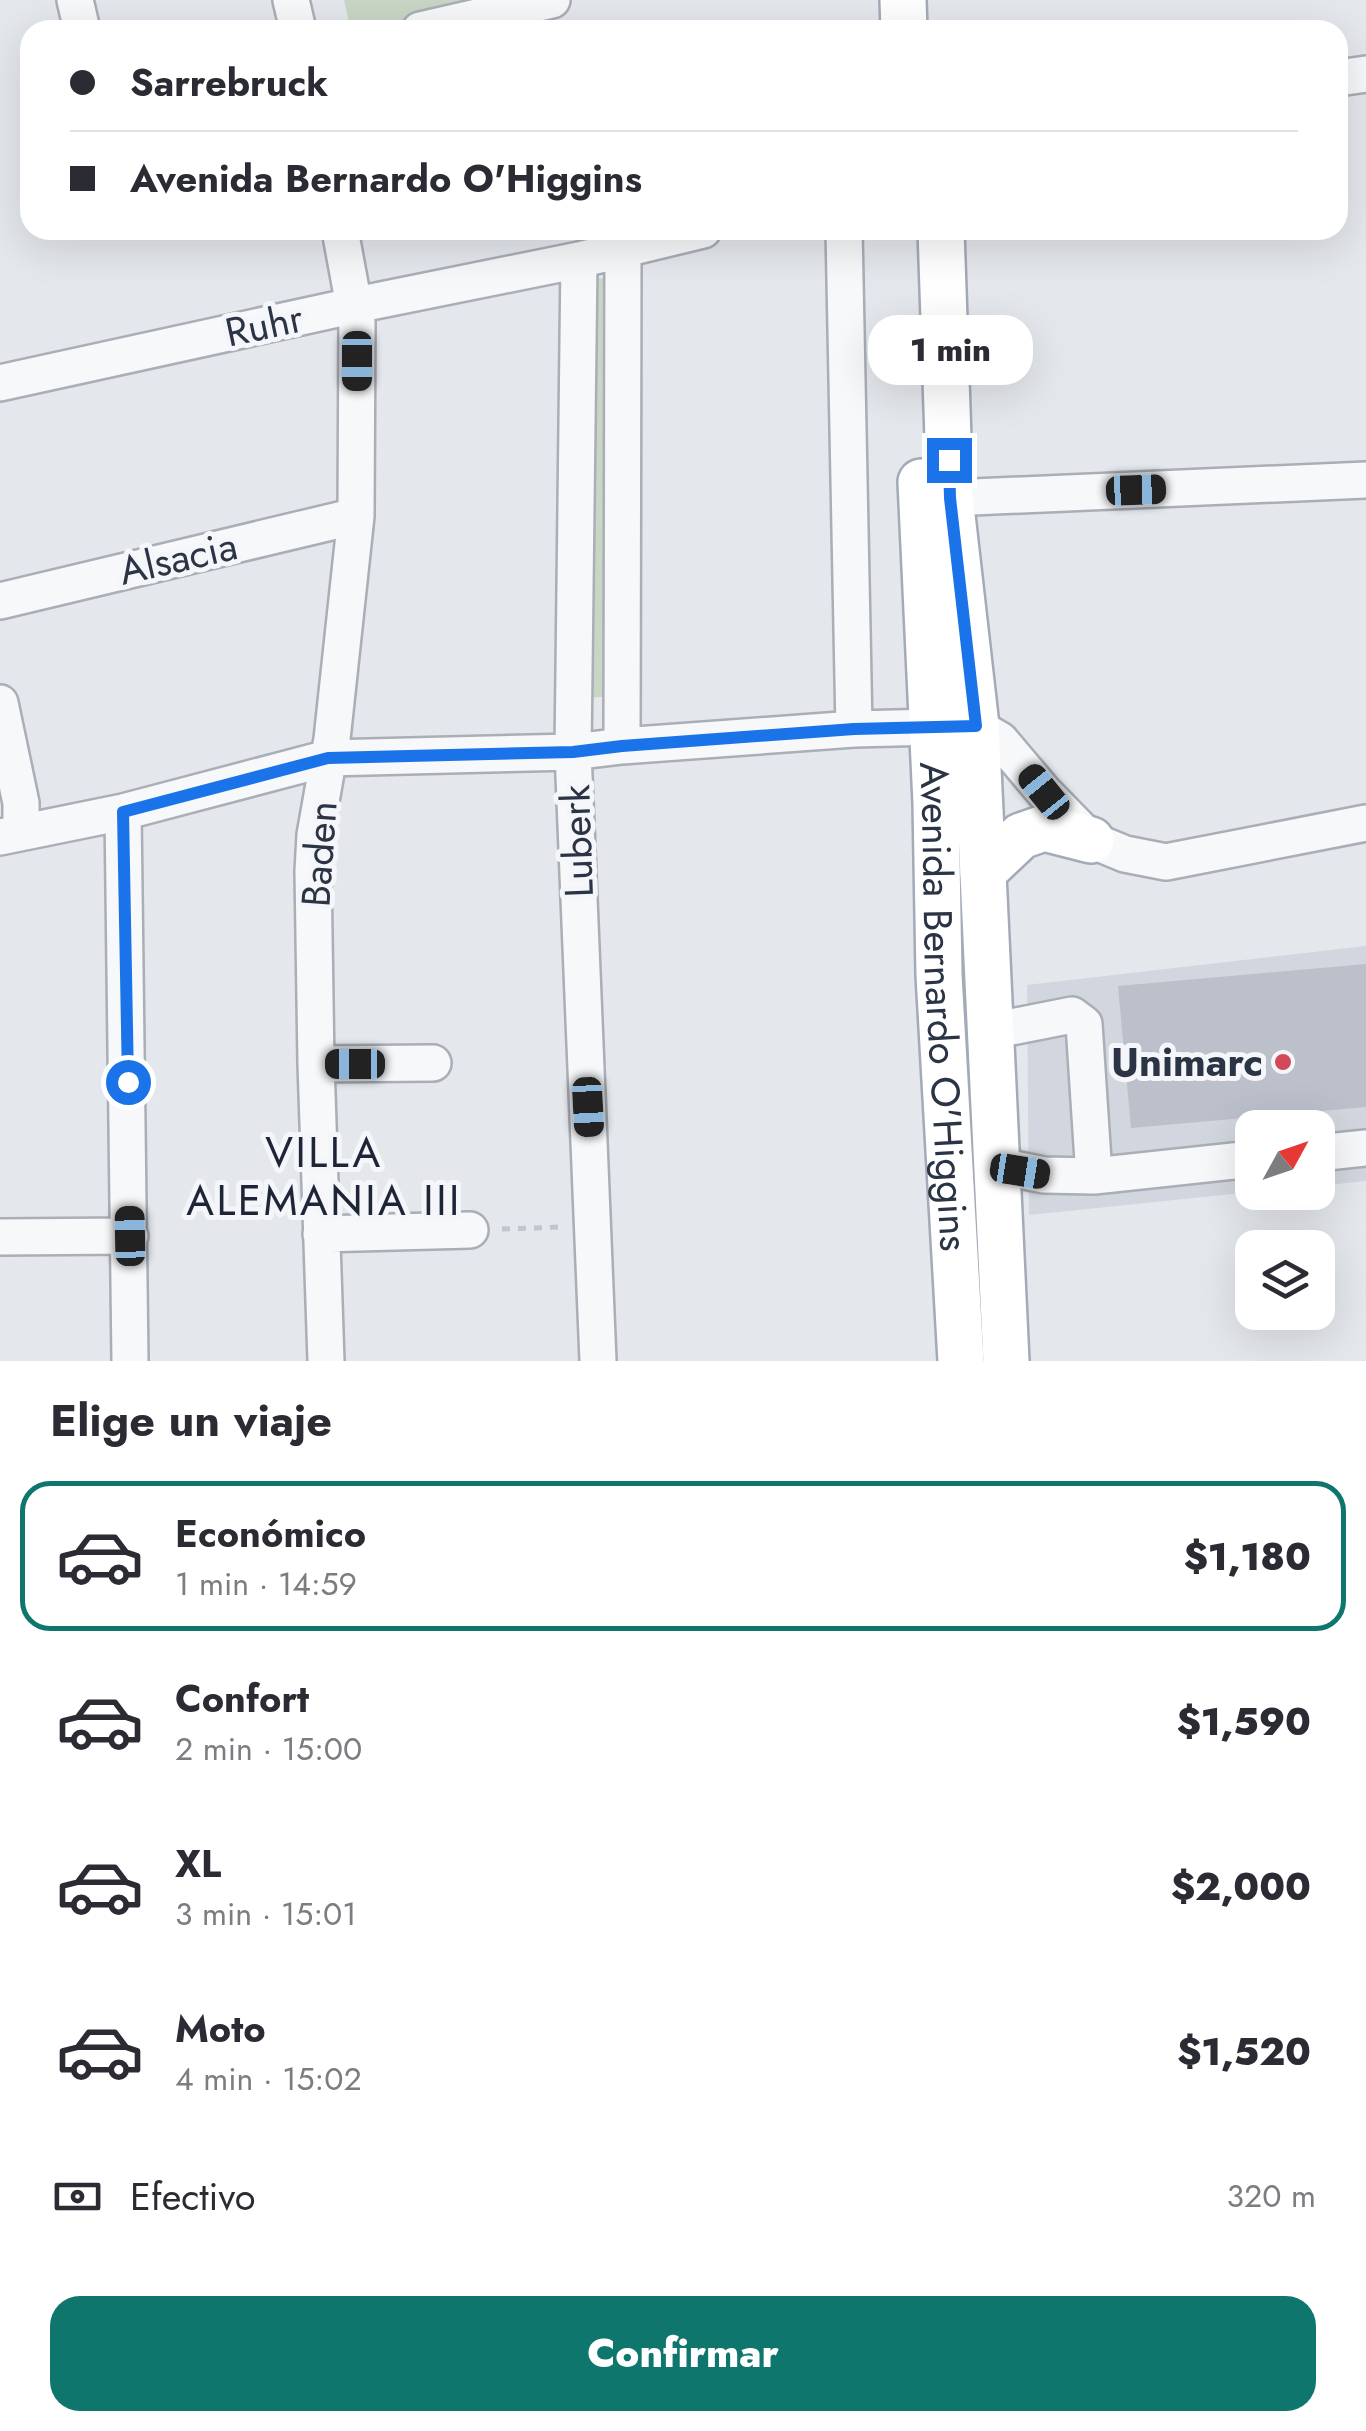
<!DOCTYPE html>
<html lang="es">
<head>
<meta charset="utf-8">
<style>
	:root { --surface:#fff; --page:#f7f7f7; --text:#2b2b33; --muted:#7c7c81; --line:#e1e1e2; --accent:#0f766e }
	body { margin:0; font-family:Jost,sans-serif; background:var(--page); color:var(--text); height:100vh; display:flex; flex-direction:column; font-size:38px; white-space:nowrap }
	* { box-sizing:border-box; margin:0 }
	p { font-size:32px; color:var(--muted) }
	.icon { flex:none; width:55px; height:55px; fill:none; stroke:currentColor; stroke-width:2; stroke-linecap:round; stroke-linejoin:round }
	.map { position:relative; height:1361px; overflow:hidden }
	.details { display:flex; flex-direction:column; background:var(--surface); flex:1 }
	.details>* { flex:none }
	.guide { position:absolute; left:20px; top:20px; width:1328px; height:220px; border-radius:30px; box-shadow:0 10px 40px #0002; display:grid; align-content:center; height:220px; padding:0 50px; background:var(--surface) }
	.needle { width:65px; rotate:50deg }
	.fabs { position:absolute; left:1235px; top:1110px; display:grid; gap:20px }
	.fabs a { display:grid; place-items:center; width:100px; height:100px; border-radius:20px; background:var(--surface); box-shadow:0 10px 40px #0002; font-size:50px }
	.end { position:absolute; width:45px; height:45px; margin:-22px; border:12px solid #1a73e8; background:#fff; box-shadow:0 0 0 5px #fff }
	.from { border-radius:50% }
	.bubble { position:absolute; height:70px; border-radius:30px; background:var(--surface); box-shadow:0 10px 40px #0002; font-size:32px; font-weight:800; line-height:70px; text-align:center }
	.car { position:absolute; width:30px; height:60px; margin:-30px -15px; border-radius:12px; box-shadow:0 0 8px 2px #0007; background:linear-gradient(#222 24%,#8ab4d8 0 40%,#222 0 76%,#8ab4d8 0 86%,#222 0) }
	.guide b { display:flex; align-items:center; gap:35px; height:95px; font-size:38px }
	.guide b+b { border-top:2px solid var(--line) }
	.guide i { width:25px; height:25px; background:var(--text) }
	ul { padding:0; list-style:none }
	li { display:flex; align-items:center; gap:30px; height:150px; margin:0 20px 15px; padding:0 30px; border:5px solid transparent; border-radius:30px }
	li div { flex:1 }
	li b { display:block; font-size:38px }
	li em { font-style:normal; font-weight:800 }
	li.current { border-color:var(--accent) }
	li>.icon { width:90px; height:90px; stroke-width:1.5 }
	h2 { padding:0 50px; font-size:45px; line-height:120px }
	.pay { display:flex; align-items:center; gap:25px; height:110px; padding:0 50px; font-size:38px }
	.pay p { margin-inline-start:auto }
	.cta { display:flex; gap:20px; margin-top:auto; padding:20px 50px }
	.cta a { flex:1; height:115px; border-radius:30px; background:var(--accent); color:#fff; font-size:40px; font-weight:800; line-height:115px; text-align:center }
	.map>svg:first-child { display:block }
</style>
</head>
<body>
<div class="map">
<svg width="1366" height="1361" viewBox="0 0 1366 1361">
	<rect width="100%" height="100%" fill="#e4e7ec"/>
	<path fill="#d2d6de" d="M1366 946V1181L1318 1186V1128H1252V1192L1029 1215 1027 985Z"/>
	<path fill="#c9d6c5" d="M344 0H515L420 30H351Z
		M616 277 614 696 587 698 594 279Z"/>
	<path fill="#bbc0ca" d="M1366 964V1107L1131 1128 1118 986Z"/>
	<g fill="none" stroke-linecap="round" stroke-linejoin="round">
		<g stroke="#a9aeb7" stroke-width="40">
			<path id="minor" d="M75 0 82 30
				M291 0 298 30
				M420 30 552 0
				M1338 78 1366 74
				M844 230 854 729
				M579 260 573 752 598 1361
				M0 383 356 305 579 260 703 230
				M950 498 1366 480
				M0 601 356 516
				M0 703 21 803V832
				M622 746 623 249
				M123 812 130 1361
				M0 837 123 812 328 758 573 752 622 746 854 729 976 726 1000 740 1044 792 1091 840 1125 854 1166 862 1366 823
				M991 1031 1072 1015 1084 1024 1094 1176
				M316 1064 433 1063
				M1318 1153 1366 1148
				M995 1165 1044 1175 1094 1176 1252 1159
				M321 1234 470 1230
				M0 1237 130 1236
				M326 1361 316 1064 313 871 315 835 332 739 356 516 357 322 340 230"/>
		</g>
		<g stroke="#a3abb8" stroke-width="50">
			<g id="major">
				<path d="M903 0 904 30"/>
				<path d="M941 230 950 498 976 726 1006 1361"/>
				<path id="s1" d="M921 482 936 803 939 975 961 1361"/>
				<path d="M983 872 1021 836 1044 828 1091 840"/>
			</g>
		</g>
		<path stroke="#c2c5cb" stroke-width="5" stroke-dasharray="8 8" stroke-linecap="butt" d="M502 1229 561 1227"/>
		<use href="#minor" stroke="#f7f8fa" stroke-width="35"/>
		<use href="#major" stroke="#fff" stroke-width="45"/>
	</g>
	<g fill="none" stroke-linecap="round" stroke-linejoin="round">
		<path stroke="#1a73e8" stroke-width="12" d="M128 1082 123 812 328 758 573 752 622 746 854 729 976 726 950 498 949 460"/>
	</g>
	<circle fill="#d1495b" stroke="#f4f6f9" stroke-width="4" cx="1283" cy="1062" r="10"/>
	<g text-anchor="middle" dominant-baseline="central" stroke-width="10" stroke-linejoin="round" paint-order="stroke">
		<g font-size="40" fill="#2b3445" stroke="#f4f6f9">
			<text transform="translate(264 325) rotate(-12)">Ruhr</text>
			<text transform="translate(178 558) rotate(-13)">Alsacia</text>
			<text transform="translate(577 841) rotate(-92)">Luberk</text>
			<text transform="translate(319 854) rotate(-86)">Baden</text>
			<text stroke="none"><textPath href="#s1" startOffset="525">Avenida Bernardo O'Higgins</textPath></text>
		</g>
		<g font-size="40" font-weight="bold" fill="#2b3445" stroke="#f4f6f9" text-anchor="end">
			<text x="1263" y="1062">Unimarc</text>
		</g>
		<g font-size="42" letter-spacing="2.5" fill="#1d2536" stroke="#f4f6f9">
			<text x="324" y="1152">VILLA<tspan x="324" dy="48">ALEMANIA III</tspan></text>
		</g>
	</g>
</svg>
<div class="fabs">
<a><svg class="needle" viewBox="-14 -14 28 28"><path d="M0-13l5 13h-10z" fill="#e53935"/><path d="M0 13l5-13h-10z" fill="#7c7c81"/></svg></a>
<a><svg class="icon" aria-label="layers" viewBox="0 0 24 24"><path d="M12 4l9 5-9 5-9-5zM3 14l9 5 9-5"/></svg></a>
</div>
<i class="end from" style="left:128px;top:1082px"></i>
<i class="end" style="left:949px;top:460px"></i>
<div class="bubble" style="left:868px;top:315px;width:165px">1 min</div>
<i class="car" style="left:357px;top:361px;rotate:180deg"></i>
<i class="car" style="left:1136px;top:490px;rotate:88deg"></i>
<i class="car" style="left:1044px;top:792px;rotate:321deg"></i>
<i class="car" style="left:355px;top:1064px;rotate:270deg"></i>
<i class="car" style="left:588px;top:1107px;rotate:177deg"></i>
<i class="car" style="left:1020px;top:1171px;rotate:99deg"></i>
<i class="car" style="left:130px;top:1236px;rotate:359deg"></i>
<div class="guide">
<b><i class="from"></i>Sarrebruck</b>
<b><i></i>Avenida Bernardo O'Higgins</b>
</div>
</div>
<section class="details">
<h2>Elige un viaje</h2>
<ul>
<li class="current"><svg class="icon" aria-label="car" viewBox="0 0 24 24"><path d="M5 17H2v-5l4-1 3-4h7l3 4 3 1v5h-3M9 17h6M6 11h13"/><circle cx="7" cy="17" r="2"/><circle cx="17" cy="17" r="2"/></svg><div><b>Económico</b><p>1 min · 14:59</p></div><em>$1,180</em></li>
<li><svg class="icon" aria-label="car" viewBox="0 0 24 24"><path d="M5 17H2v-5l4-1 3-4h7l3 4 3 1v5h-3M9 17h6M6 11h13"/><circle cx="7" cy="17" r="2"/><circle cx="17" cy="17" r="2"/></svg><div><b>Confort</b><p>2 min · 15:00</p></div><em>$1,590</em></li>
<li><svg class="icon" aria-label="car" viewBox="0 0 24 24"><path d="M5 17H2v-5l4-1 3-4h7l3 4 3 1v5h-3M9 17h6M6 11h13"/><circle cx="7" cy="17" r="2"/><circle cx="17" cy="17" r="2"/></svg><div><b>XL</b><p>3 min · 15:01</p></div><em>$2,000</em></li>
<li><svg class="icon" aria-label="car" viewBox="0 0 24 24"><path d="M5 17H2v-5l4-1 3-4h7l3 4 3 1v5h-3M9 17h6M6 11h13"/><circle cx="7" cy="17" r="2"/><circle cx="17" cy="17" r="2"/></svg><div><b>Moto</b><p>4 min · 15:02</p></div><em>$1,520</em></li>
</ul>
<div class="pay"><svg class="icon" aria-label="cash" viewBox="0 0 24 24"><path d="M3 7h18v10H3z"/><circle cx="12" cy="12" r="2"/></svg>Efectivo<p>320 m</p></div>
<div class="cta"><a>Confirmar</a></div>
</section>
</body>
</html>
